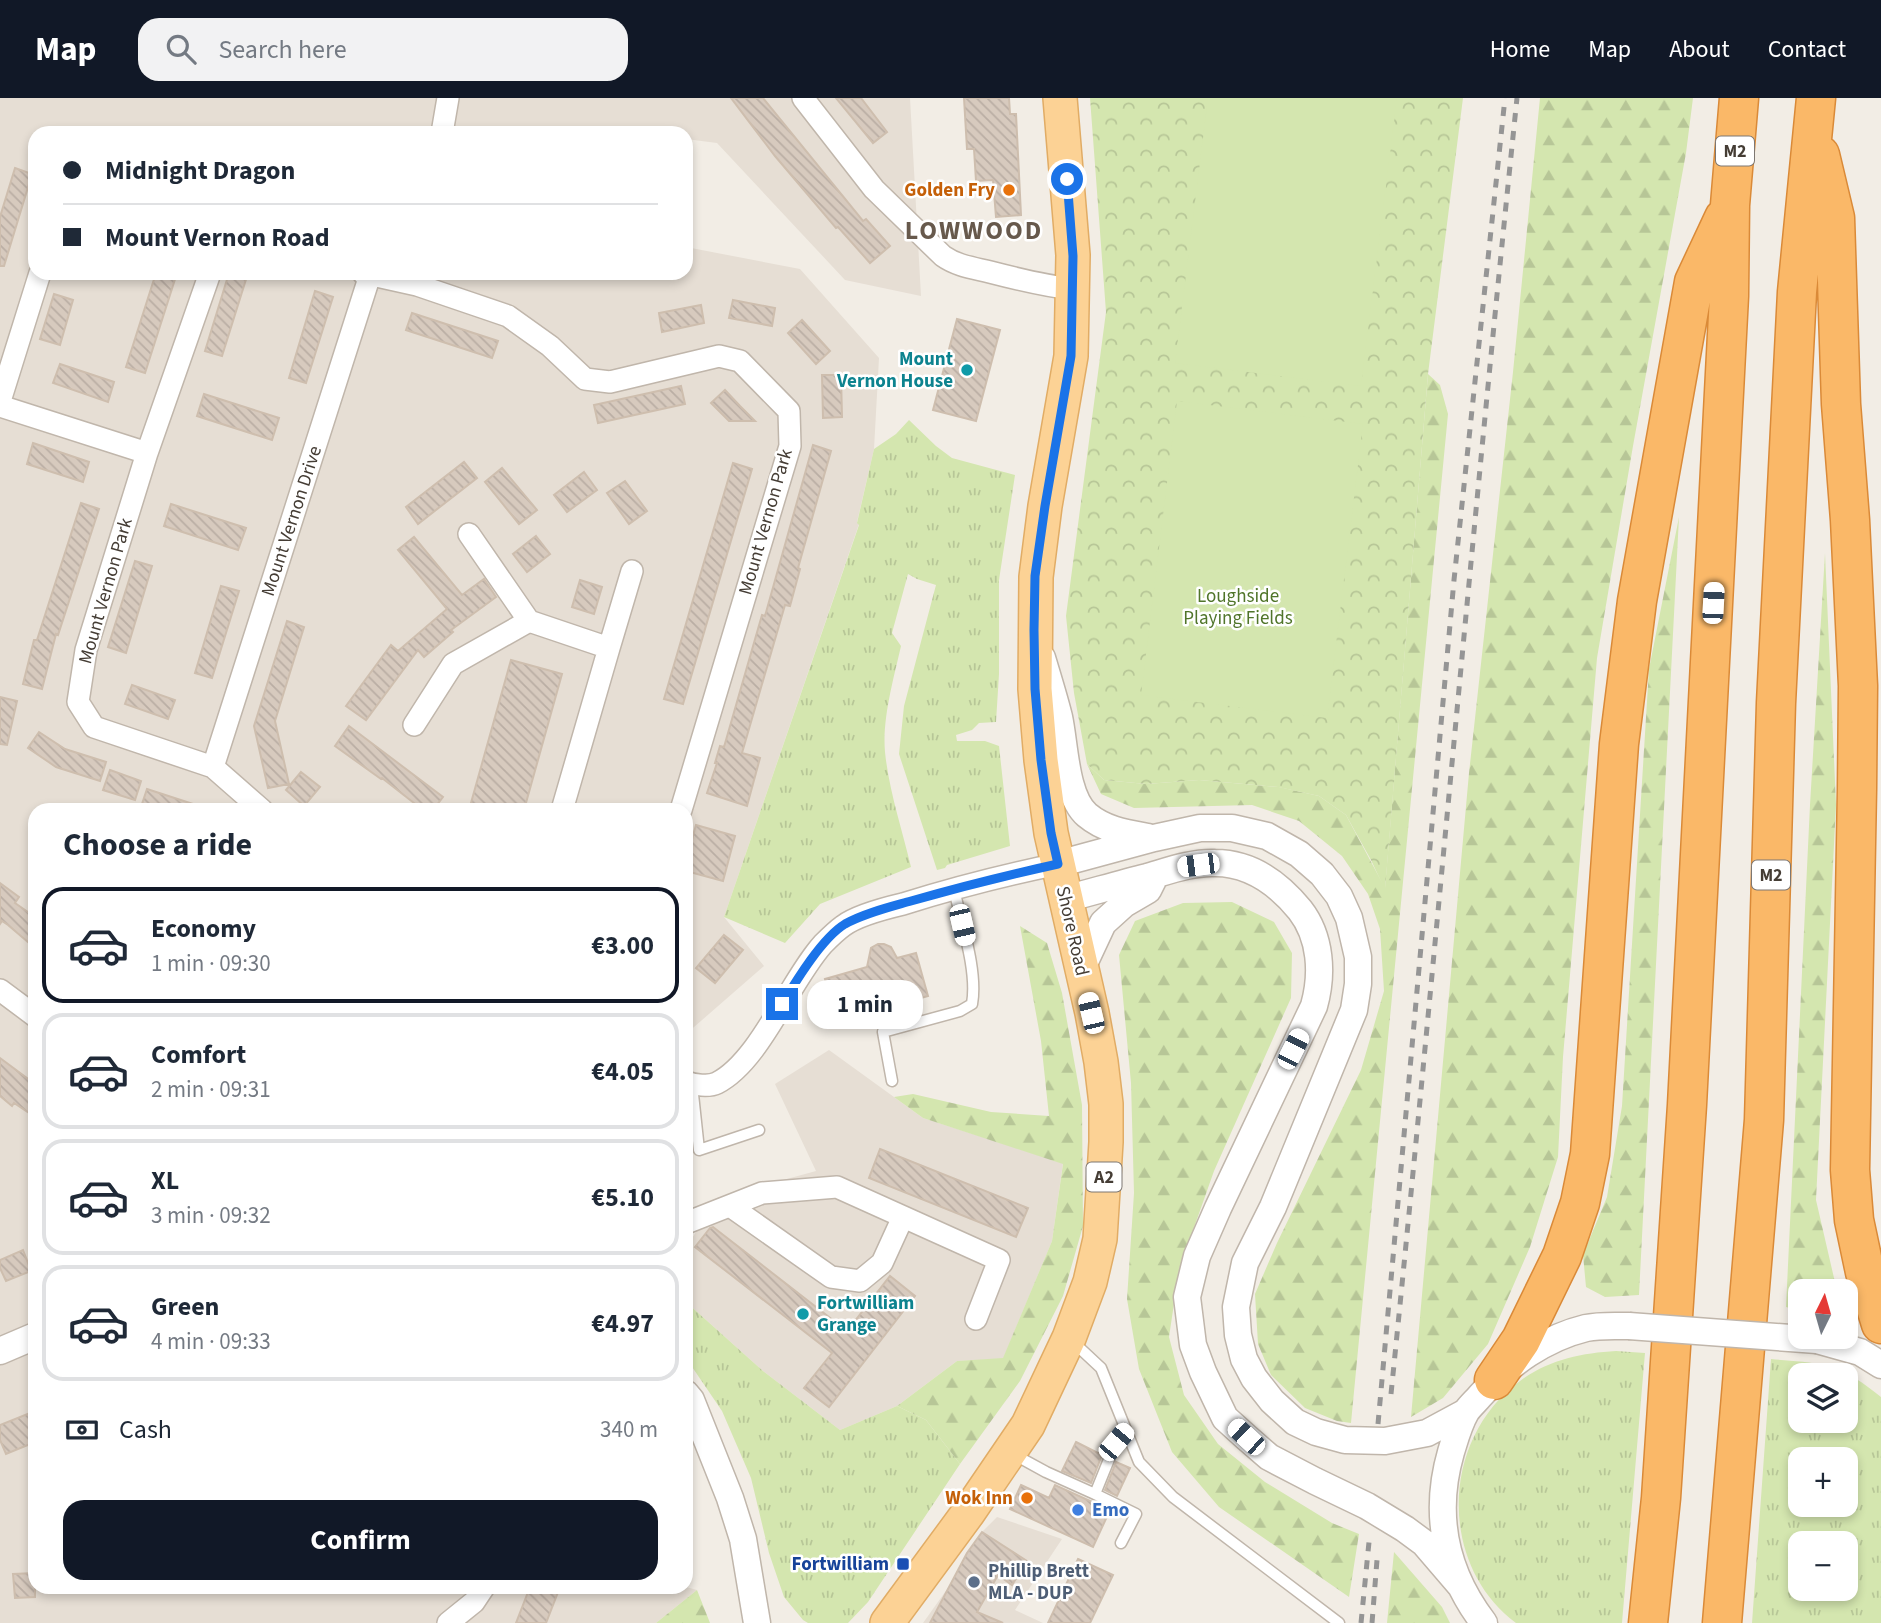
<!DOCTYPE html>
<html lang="en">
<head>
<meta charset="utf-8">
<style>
	:root { --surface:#fff; --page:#f2f2f3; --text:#1f2937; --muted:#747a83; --line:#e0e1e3; --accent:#111827 }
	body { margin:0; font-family:"Source Sans 3",sans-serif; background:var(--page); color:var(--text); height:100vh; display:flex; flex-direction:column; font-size:26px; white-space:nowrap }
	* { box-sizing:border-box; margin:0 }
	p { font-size:23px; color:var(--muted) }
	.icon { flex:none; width:38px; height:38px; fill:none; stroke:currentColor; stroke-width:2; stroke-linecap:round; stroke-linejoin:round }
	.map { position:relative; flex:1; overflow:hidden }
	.drawer { position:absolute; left:28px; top:705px; width:665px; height:791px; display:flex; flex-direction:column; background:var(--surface); border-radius:21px; box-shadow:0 4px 10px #0003 }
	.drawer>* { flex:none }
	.guide { position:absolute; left:28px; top:28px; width:665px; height:154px; border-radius:21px; box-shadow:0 4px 10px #0003; display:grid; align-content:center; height:154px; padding:0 35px; background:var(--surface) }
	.needle { width:46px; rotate:5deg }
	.controls { position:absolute; left:1788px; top:1181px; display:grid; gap:14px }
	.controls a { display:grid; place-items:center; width:70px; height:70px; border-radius:14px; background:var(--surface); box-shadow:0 4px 10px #0003; font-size:35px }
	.end { position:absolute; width:32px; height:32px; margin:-16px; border:9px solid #1a73e8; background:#fff; box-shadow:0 0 0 4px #fff }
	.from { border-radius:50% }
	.bubble { position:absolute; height:49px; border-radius:21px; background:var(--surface); box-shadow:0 4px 10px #0003; font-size:23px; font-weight:700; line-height:49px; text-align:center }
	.car { position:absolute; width:21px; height:42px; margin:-21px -10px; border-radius:9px; box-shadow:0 0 5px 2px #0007; background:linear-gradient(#fff 24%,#345 0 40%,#fff 0 76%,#345 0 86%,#fff 0) }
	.guide b { display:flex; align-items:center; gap:24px; height:66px; font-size:26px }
	.guide b+b { border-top:2px solid var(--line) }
	.guide i { width:18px; height:18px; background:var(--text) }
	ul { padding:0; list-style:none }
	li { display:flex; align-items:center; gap:21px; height:116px; margin:0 14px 10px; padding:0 21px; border:4px solid var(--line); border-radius:21px }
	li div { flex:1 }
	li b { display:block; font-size:26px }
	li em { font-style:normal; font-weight:700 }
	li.current { border-color:var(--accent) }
	li>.icon { width:63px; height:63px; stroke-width:1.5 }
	h2 { padding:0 35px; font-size:32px; line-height:84px }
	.pay { display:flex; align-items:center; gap:18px; height:77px; padding:0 35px; font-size:26px }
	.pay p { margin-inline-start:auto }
	.button { display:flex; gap:14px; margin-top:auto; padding:14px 35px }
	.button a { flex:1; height:80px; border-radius:21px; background:var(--accent); color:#fff; font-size:28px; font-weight:700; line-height:80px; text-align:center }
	header { display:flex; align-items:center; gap:42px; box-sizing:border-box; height:98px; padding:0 35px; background:var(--accent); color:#fff }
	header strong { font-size:33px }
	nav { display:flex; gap:38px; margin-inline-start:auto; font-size:24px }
	.search { width:490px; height:63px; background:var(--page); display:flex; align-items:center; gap:18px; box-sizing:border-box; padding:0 24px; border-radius:21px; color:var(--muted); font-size:26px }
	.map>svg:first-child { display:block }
</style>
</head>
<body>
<header>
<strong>Map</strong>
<div class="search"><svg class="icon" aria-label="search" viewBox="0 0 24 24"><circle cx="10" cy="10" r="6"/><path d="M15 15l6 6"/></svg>Search here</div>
<nav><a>Home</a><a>Map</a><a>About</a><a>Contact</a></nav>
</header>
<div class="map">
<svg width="1881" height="1525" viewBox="0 0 1881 1525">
	<defs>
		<pattern id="grass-tufts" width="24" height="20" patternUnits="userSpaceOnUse" patternTransform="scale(1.75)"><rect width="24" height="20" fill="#d4e6af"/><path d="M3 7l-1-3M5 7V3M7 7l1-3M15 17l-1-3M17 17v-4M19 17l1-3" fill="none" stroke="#b7c697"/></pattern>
		<pattern id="forest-firs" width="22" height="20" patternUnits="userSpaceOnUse" patternTransform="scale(1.75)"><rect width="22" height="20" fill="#d4e6af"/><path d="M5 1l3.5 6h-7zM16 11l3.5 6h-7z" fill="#b7c697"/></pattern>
		<pattern id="park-crowns" width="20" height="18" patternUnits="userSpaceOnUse" patternTransform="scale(1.75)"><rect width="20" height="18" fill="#d4e6af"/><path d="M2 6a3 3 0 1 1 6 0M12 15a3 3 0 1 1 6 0" fill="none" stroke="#b7c697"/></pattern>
		<pattern id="building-back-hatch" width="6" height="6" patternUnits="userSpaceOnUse" patternTransform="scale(1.75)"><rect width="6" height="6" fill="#d7cabe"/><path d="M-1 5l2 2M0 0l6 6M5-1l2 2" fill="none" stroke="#baaea4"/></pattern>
	</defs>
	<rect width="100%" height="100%" fill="#f2ede5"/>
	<path fill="#e6ded4" d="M0 0H910L921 198 845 182 717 45 686 41V35H649L616 30 613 35H35V175H686V149L800 171 879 260 874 351 857 424 859 426 724 819 764 868 686 936V712H35V1489H686L697 1492 656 1525H0Z
		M829 952 923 1020 1063 1065 1052 1143 1003 1261 957 1263 897 1308 840 1332 763 1273 686 1204V1150L717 1100 816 1073 775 986Z
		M997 1419 1062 1441 1015 1512 1043 1525H923L955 1480 966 1457 982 1434Z"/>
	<path fill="url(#grass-tufts)" fill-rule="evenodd" d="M909 322 936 348 952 360 1015 377 999 482V576L996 624 979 625 972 632 956 637 957 643H985L999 648 1010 748 947 767 945 770 937 772 899 656 904 608 936 487 917 481 908 476 892 535 901 548C894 579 882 621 885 654 889 693 902 731 911 769L820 806 785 845 724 819 859 427 857 425 874 351 896 336Z
		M686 1204 763 1273 840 1332 897 1308 926 1322 960 1366 868 1504 848 1525H808L803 1522 784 1499 769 1455 751 1380 722 1313 686 1260Z
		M1616 1253 1645 1255 1622 1525H1516C1437 1466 1441 1340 1520 1283 1548 1262 1581 1255 1616 1253Z
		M1771 1261C1789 1263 1809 1263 1827 1268 1847 1273 1865 1286 1881 1299V1525H1752ZM1801 1278H1846V1323H1801ZM1801 1362H1846V1407H1801ZM1801 1446H1846V1491H1801Z"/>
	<path fill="url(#forest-firs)" d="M1540 0H1693L1686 55 1633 348 1597 560 1563 959 1558 1059 1530 1149 1488 1246 1443 1300 1411 1319 1469 675 1513 274Z
		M1428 276 1440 287 1448 316 1351 1325 1337 1323 1305 1310 1271 1277 1258 1246 1255 1196 1277 1145 1361 972 1384 893 1380 831 1368 796 1342 758 1299 723 1252 707 1134 710 1101 696 1087 666 1104 682 1146 686 1199 682 1279 689 1319 698 1346 717 1385 790Z
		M1679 419 1639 1197 1605 1199 1586 1189 1583 1157 1607 1099 1622 1008 1649 571Z
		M1825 455 1836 707 1816 1102 1837 1193 1801 1194V1213L1786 1209 1810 707Z
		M1232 804 1274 824 1292 855 1291 900 1214 1073 1179 1172 1169 1239 1184 1297 1218 1346 1265 1384 1332 1425 1359 1436 1349 1499 1219 1409 1172 1354 1139 1271 1127 1201 1134 1095 1131 985 1119 857 1135 823 1183 805Z
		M1020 828 1047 845 1062 895 1082 1007 1083 1128 1063 1198 1020 1283 960 1366 926 1322 897 1308 957 1263 1003 1260 1052 1143 1063 1066 923 1020 894 999 913 996 991 1014 1049 1018 1041 943Z
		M1394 1454 1442 1509 1450 1525H1387Z
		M697 1492 710 1525H656Z"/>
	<path fill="url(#park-crowns)" d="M1090 0H1463L1428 276 1385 792 1371 762 1346 717 1319 698 1278 689 1199 682 1146 686 1104 682 1087 666 1074 595 1066 518 1106 214Z"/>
	<path fill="#d4e6af" d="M1208 0H1397L1361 288 1175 265Z
		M1177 303 1363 326 1327 620 1141 597Z"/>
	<path fill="url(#building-back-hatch)" stroke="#cebeae" stroke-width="2" d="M731 0H763L863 123 866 121 890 148 870 165 838 129 836 130 775 58Z
		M836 0H861L887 34 873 45Z
		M964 0H1009L1010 16H1016L1021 117 996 119 993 82 976 83 974 51H967Z
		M15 70 32 76 4 168H0V119Z
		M156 175H177L145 275 126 269Z
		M229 175H248L222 258 205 253Z
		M315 193 333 199 306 285 289 280Z
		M54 196 73 202 60 247 40 241Z
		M733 202 775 210 772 228 729 220Z
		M701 207 704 225 662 234 659 215Z
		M412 215 498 243 492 260 406 232Z
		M957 221 1000 232 976 323 933 312Z
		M802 222 830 253 816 266 788 235Z
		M60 266 114 284 108 304 53 285Z
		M822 277H841L842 319 823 320Z
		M681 288 685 306 598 325 594 307Z
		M725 292 740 308 755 323H729L711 305Z
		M204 296 279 320 272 342 197 318Z
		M33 345 89 364 83 384 27 366Z
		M813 347 831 353 798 470 800 471 790 508 785 507 742 655 760 660 747 708 707 695 717 665H715L720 648 724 649 762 517 765 518Z
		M464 364 477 380 418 426 406 409Z
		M733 365 752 371 683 606 664 601Z
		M502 370 537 412 519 426 485 384Z
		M584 374 597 392 567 414 554 397Z
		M625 383 647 413 629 426 607 395Z
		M81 405 99 411 58 537 56 536 42 591 23 586 34 542H37Z
		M171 406 246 430 238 452 164 428Z
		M536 438 550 456 527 474 513 456Z
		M414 439 462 497 484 481 496 499 451 532 453 534 424 559 418 552 366 622 346 608 391 547 398 553 447 511 398 452Z
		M135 463 152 468 126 555 108 549Z
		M580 482 602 489 594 516 572 509Z
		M221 488 239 493 212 580 195 575Z
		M287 523 304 529 275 623 289 686 268 690 254 628Z
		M511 562 562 576 524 712H469Z
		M132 587 175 602 168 621 125 606Z
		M0 599 17 603 7 647 0 646Z
		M349 628 443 699 433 712H423L382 680 381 681 335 648Z
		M39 634 65 651 106 664 100 683 56 669 28 650Z
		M110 672 141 683 135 702 103 692Z
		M301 674 320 689 304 708 286 692Z
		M147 691 202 709 201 712H140Z
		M696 727 735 738 723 783 686 773V763Z
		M0 785 19 799 15 805 35 819V850L8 827 2 823 0 826Z
		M724 837 743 852 715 885 696 870Z
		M878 846H884L891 849 897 860 916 855 928 898 836 923 825 881 867 869 871 850Z
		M0 960 35 986V1019L14 1005 12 1008 0 998Z
		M880 1051 1028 1110 1016 1139 869 1080Z
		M713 1129 847 1233 890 1178 915 1198 829 1309 804 1290 832 1255 695 1149 710 1130Z
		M23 1152 31 1173 6 1183 0 1170V1162Z
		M35 1313V1344L6 1356 0 1342V1327Z
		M1076 1344 1102 1357 1091 1385 1062 1373Z
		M1116 1364 1130 1370 1117 1398 1105 1392Z
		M1021 1387 1049 1400 1055 1387 1110 1412 1093 1449 1010 1411Z
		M982 1434 1027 1463 1012 1487 998 1477 977 1514 1003 1525H930L967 1455Z
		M1078 1461 1113 1477 1090 1525H1048Z
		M35 1475V1499L15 1500 13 1476Z
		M530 1489H560L546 1525H516Z"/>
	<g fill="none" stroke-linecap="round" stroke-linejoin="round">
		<g stroke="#c0b6ab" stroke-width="13">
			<path id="service" d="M892 983 883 934 960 913 972 906C978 873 961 824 954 791
				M692 987 699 1052 759 1032
				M1071 1242 1101 1270 1139 1364 1173 1399 1339 1525
				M1013 1356 1046 1374 1095 1396 1116 1344 1126 1332
				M1095 1396 1136 1416 1121 1445"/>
		</g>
		<g stroke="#c0b6ab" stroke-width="24">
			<path id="minor" d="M803 0 874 91 943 158C957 168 974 170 990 174 1017 181 1045 188 1073 191
				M442 35 448 0
				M210 175 147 355 86 552 78 604 94 629 213 669 262 712
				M363 175 417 187 508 218 550 248 585 281 610 284 719 258 740 263 789 313 790 348 681 712
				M0 303 40 175
				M0 308 147 355
				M469 436 529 523
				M414 627 453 566 529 523 609 550 632 473
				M213 669 370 177
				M562 712 609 550
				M0 892 35 918
				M686 984C694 987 709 989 717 985 760 963 789 884 823 846 829 840 836 833 843 828 856 818 886 810 903 806 954 790 1005 777 1058 766
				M730 1108 831 1179 860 1183 882 1165 903 1119
				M686 1125 762 1095 837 1089 999 1162 976 1221
				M448 1525 474 1504 484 1489"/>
		</g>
		<g stroke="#c0b6ab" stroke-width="29">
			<path id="tertiary" d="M1042 560C1048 580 1054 599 1059 619 1065 646 1065 698 1087 717 1105 732 1126 735 1148 739
				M1058 766 1154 740 1200 730H1232L1267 738 1299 756 1322 776 1339 798 1349 820 1358 859V886L1354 912 1273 1109 1245 1165 1236 1209 1238 1237 1244 1261 1254 1280 1272 1303 1295 1324 1316 1334 1345 1342 1385 1343 1427 1335 1466 1314
				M1065 801C1092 794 1119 786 1147 779 1168 773 1192 764 1215 765 1251 765 1278 785 1300 812 1321 839 1323 876 1314 908L1218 1110 1197 1158 1187 1199 1193 1247 1203 1274 1225 1320 1246 1339 1269 1359 1315 1383 1367 1408 1405 1431 1424 1445 1460 1487
				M1081 872 1103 825 1124 806 1148 792 1155 778
				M1817 1242 1860 1254 1881 1267
				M0 1253 35 1238
				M686 1296 691 1302 730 1400 743 1441 757 1525
				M1484 1525C1445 1474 1433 1416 1451 1354 1455 1341 1459 1326 1466 1314 1470 1308 1476 1303 1480 1298 1508 1266 1545 1240 1586 1230 1599 1227 1615 1228 1629 1228"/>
		</g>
		<g stroke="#e1ac65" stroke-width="36">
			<path id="primary" d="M887 1525 968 1415 1028 1327 1069 1240 1090 1184 1100 1141 1106 1044V1006L1101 964 1092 915 1051 735 1041 662 1035 591 1036 479 1045 408 1071 258 1073 157 1060 0"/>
		</g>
		<g stroke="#da8a38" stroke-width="41">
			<path id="motorway" d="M1820 57 1835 120 1841 306 1850 422 1858 588 1857 691 1850 1072 1854 1122 1865 1174 1881 1226
				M1494 1282 1521 1242 1562 1158 1580 1105 1590 1056 1619 646 1637 503 1694 184 1724 120
				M1648 1525 1661 1400 1687 1007 1729 198 1730 107 1739 0
				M1722 1525 1764 1022 1776 605 1797 194 1816 0"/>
		</g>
		<use href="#service" stroke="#fff" stroke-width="10"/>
		<use href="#minor" stroke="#fff" stroke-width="21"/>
		<use href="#tertiary" stroke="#fff" stroke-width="26"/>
		<use href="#primary" stroke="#fcd295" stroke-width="33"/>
		<use href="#motorway" stroke="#fab868" stroke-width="38"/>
		<path stroke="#959595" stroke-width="5" stroke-dasharray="9 9" stroke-linecap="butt" d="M1391 1296C1435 864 1472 432 1517 0
			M1378 1326 1454 482 1505 0
			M1361 1525 1369 1444
			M1372 1525 1377 1462"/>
		<g stroke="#c0b6ab" stroke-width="29" stroke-linecap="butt">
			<path id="tertiary-bridge" d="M1629 1228 1817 1242"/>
		</g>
		<use href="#tertiary-bridge" stroke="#fff" stroke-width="26"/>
	</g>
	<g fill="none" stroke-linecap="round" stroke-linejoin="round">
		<path stroke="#1a73e8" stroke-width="9" d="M782 906C796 883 822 840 845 826 865 815 890 809 911 803 960 789 1008 777 1058 766L1051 735 1041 662 1035 591 1034 532 1035 478 1045 408 1071 258 1073 158 1067 81"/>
	</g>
	<g fill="#e8710a" stroke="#fff" stroke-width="2.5">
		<circle cx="1009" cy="92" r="7"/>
		<circle cx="1027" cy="1400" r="7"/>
	</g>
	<g fill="#0f9aa8" stroke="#fff" stroke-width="2.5">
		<circle cx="967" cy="272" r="7"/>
		<circle cx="803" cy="1216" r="7"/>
	</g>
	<circle fill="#3f7fe0" stroke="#fff" stroke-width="2.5" cx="1078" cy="1412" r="7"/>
	<rect fill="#1a4fb4" stroke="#fff" stroke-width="2.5" x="896" y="1459" width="14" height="14" rx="3.5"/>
	<circle fill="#5c6f8a" stroke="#fff" stroke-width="2.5" cx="974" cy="1484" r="7"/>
	<g text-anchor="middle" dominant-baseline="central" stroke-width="5" stroke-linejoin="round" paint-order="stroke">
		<g fill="#fff" stroke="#7d7772" stroke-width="2">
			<rect x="1716" y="38.5" width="38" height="29" rx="5"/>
			<rect x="1752" y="762.5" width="38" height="29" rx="5"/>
			<rect x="1086.5" y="1064.5" width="35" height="29" rx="5"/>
		</g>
		<g font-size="18" font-weight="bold" fill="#453d35">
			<text x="1735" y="53">M2</text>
			<text x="1771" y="777">M2</text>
			<text x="1104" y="1079">A2</text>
		</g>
		<g font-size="19" font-weight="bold" fill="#c56008" stroke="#fff" text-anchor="end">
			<text x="995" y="92">Golden Fry</text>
			<text x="1013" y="1400">Wok Inn</text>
		</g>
		<g font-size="19" font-weight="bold" fill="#0d838f" stroke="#fff" text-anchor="end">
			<text x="953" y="261">Mount<tspan x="953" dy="22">Vernon House</tspan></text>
			<text x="817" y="1205" text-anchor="start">Fortwilliam<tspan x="817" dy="22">Grange</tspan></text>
		</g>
		<g font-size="19" fill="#453d35" stroke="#fff">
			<text transform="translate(292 423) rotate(-72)">Mount Vernon Drive</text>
			<text transform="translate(766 424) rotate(-74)">Mount Vernon Park</text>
			<text transform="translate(106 493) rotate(-74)">Mount Vernon Park</text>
			<text transform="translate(1072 833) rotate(77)">Shore Road</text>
		</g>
		<g font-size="19" fill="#50752a" stroke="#fff">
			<text x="1238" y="498">Loughside<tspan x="1238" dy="22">Playing Fields</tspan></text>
		</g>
		<g font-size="19" font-weight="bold" fill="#366cbe" stroke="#fff" text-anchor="start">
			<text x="1092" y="1412">Emo</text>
		</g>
		<g font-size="19" font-weight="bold" fill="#164399" stroke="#fff" text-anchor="end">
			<text x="889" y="1466">Fortwilliam</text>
		</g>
		<g font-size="19" font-weight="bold" fill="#4e5e75" stroke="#fff" text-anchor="start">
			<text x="988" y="1473">Phillip Brett<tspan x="988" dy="22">MLA - DUP</tspan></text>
		</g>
		<g font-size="26" font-weight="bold" letter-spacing="2" fill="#67594c" stroke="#fff">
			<text x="974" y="132">LOWWOOD</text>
		</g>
	</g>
</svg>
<div class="controls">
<a><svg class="needle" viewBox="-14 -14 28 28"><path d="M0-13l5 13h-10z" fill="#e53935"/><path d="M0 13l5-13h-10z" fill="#747a83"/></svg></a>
<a><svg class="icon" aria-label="layers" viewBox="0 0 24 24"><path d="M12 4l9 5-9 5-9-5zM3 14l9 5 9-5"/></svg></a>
<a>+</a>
<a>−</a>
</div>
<i class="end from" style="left:1067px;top:81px"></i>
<i class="end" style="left:782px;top:906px"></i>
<div class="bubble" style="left:807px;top:882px;width:116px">1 min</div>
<i class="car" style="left:1713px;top:505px;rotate:3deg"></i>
<i class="car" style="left:1198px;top:767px;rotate:263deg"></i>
<i class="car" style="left:962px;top:827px;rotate:167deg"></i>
<i class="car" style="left:1091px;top:915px;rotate:347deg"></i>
<i class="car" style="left:1293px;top:951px;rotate:27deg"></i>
<i class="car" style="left:1246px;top:1339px;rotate:313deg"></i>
<i class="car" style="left:1116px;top:1344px;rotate:40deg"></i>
<div class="guide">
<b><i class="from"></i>Midnight Dragon</b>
<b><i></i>Mount Vernon Road</b>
</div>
<section class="drawer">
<h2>Choose a ride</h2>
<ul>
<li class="current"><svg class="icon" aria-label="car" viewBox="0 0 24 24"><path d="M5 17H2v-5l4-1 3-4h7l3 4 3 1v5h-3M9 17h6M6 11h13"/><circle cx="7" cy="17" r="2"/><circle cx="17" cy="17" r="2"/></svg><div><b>Economy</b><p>1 min · 09:30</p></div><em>€3.00</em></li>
<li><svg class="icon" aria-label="car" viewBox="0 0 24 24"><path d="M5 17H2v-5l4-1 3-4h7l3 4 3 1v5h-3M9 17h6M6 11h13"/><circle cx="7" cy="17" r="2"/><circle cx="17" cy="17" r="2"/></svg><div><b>Comfort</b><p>2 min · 09:31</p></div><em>€4.05</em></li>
<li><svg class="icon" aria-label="car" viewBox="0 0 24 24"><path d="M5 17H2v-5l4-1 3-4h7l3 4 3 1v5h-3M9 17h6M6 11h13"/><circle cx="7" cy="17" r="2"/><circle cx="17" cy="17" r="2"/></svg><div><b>XL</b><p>3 min · 09:32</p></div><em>€5.10</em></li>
<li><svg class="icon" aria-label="car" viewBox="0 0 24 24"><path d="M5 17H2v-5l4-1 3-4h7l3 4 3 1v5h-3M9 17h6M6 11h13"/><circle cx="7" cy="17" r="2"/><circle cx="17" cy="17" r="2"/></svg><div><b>Green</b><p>4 min · 09:33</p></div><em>€4.97</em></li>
</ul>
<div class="pay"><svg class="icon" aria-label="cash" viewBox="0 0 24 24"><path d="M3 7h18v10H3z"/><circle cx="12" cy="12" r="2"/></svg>Cash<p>340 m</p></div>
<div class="button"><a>Confirm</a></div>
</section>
</div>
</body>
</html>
